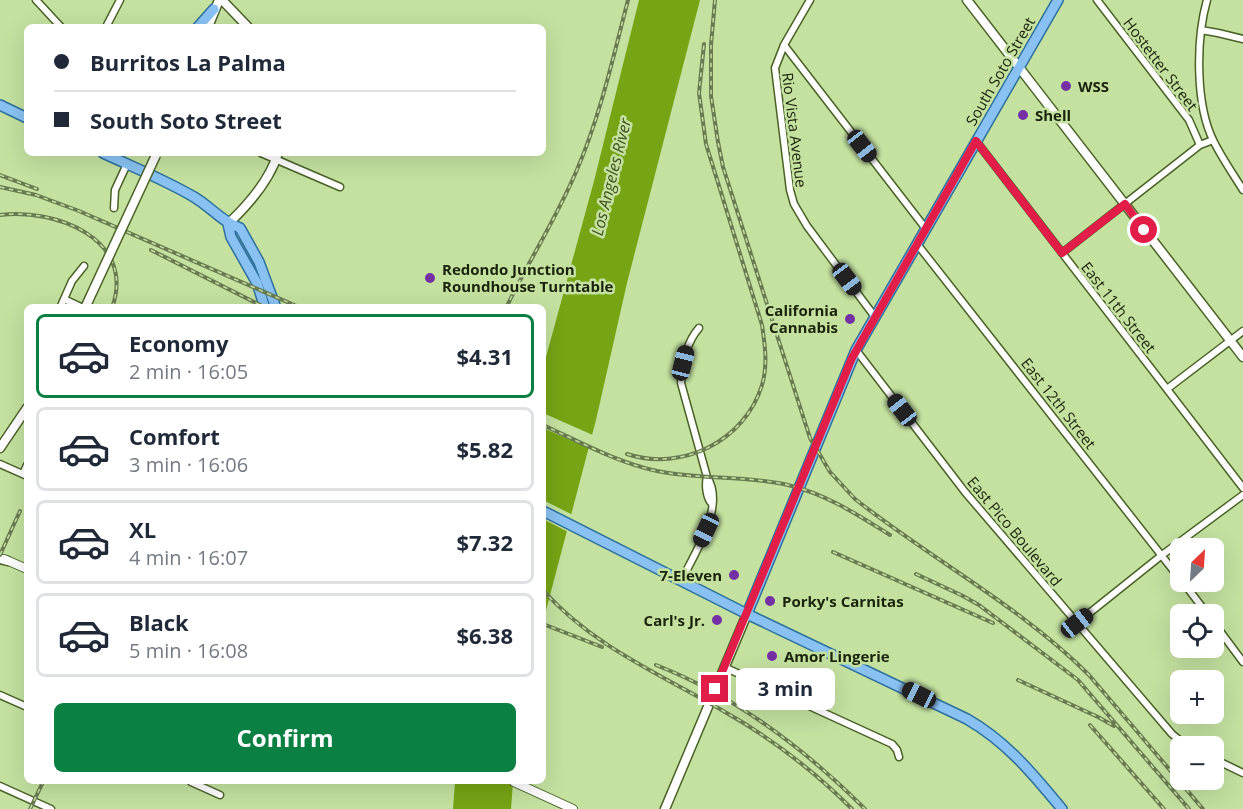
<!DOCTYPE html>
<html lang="en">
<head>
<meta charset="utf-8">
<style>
	:root { --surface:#fff; --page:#f2f2f3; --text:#1f2937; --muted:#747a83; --line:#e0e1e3; --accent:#0b8043 }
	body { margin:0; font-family:"Open Sans",sans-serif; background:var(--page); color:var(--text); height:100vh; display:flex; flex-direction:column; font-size:22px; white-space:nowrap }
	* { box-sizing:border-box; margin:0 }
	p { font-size:20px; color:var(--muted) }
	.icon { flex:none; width:33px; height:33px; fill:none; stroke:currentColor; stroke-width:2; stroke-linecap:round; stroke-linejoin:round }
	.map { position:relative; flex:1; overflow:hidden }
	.drawer { position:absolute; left:24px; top:304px; width:522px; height:480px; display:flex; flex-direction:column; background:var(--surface); border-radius:9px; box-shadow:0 6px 24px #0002 }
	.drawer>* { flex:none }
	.top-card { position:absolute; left:24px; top:24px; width:522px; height:132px; border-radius:9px; box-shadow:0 6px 24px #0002; display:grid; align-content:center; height:132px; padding:0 30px; background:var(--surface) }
	.needle { width:39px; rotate:25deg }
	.tools { position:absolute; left:1170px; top:538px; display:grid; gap:12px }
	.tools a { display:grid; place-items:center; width:54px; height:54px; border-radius:9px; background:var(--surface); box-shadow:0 6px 24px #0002; font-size:30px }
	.end { position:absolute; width:27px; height:27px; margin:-14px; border:8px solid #e11d48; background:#fff; box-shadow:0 0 0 3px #fff }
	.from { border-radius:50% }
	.bubble { position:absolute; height:42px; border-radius:9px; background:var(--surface); box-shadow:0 6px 24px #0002; font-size:20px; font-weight:700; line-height:42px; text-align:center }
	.car { position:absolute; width:18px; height:36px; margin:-18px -9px; border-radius:8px; box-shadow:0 0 4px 2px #0007; background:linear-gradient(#222 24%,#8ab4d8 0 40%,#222 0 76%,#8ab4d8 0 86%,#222 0) }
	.top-card b { display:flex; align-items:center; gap:21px; height:57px; font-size:22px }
	.top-card b+b { border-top:2px solid var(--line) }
	.top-card i { width:15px; height:15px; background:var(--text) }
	ul { padding:10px 0 0; list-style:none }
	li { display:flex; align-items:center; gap:18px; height:84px; margin:0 12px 9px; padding:0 18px; border:3px solid var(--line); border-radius:9px }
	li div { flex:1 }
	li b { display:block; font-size:22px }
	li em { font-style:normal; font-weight:700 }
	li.active { border-color:var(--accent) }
	li>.icon { width:54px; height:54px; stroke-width:1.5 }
	.action { display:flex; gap:12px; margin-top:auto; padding:12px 30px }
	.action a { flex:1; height:69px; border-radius:9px; background:var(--accent); color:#fff; font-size:24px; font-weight:700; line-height:69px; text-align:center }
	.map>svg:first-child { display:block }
</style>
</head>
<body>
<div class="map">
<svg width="1243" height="809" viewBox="0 0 1243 809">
	<rect width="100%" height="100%" fill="#c4e1a0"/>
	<path fill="#76a414" d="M639 0H700L627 283 596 420 543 622V368L594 181Z
		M455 782H513L511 809H453Z"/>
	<path fill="#c4e1a0" d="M543 413 595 436 592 449 543 428Z
		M543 500 575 516 570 533 543 519Z"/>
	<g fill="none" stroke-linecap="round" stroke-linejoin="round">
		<g stroke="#4a6226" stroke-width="9">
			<path id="minor" d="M36 0 61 27
				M810 0 784 45 775 68 790 190 794 204 807 226 875 317
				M1097 0 1189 120 1200 145
				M1207 0C1196 39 1195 105 1214 142 1222 158 1233 174 1243 190
				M106 27 120 0
				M1201 30 1218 33 1243 39
				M784 45 926 229
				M976 141 1243 488
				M261 153 340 187
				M114 208 115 190 127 164
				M917 244 1180 579
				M1062 253 1200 145 1213 140
				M64 299 83 308
				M60 308 72 281 84 266
				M856 350 965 492 1172 734 1188 747
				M1167 389 1243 331
				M0 464 27 476
				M23 474 27 465
				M707 477C705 484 706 498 712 504
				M681 581C695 553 726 506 707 477L681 383C682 363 686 343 699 328
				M1183 582 1208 615
				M1077 623 1162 555 1243 495
				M1214 623 1243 662
				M724 667 892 744 897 750 899 757
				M0 695 27 707
				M1214 759 1243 773
				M191 782 220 795
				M0 786 51 809"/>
		</g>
		<g stroke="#4a6226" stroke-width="10">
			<path id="tertiary" d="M4 559 27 569
				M514 782 573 809"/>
		</g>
		<g stroke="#4a6226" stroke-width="11">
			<path id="secondary" d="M222 0 248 27
				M967 0 1243 357
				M208 27 219 0
				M228 224C248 205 270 180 278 153
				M0 448 27 408
				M0 559 8 561
				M665 809 747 614"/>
		</g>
		<g stroke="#2e709b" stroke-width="12">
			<path id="primary" d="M198 27 214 9
				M0 105 27 118
				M103 153C133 167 165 180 194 197 211 207 222 222 240 228L259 262 276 308
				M228 224 231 237 257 283 265 308
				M543 511 747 614 967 719C1007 742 1033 774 1062 809
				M747 614 856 350 1058 0"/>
		</g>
		<use href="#minor" stroke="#fff" stroke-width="6"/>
		<use href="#tertiary" stroke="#fff" stroke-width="8"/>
		<use href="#secondary" stroke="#fff" stroke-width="8"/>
		<use href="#primary" stroke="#89c2f2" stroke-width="9"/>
		<g stroke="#687b50" stroke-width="4">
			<path id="rail" d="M715 0 711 45V96L718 142 723 167 810 438 830 472 855 499C931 559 1020 606 1089 675L1203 809
				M0 175 37 189
				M0 187 36 195 79 211 301 308
				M0 215C54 208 137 238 112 308
				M151 250 266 308
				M506 308C528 262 556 219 576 172 600 117 613 58 628 0
				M543 425C580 442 618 463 657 471 700 480 745 475 788 485 826 494 858 515 890 535
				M627 454C682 472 745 441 762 385 768 365 765 345 762 325L706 144 699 93 704 44
				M833 552 993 623
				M0 555 20 511
				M916 574 963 596 979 605 1078 680 1189 809
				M543 590C592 646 662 675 725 712 771 738 814 771 852 809
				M543 624 602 647
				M656 665C735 696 805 749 865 809
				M1018 680 1098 717 1114 726
				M1090 725 1164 809
				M30 809 43 782"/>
		</g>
		<use href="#rail" stroke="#c4e1a0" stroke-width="1.5" stroke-dasharray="4.5" stroke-linecap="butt"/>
		<g stroke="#4a6226" stroke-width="11" stroke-linecap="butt">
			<path id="secondary-bridge" d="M85 308 156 155"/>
		</g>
		<use href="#secondary-bridge" stroke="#fff" stroke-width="8"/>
	</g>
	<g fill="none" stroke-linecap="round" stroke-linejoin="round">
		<path stroke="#e11d48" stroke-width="8" d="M715 689 852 358 976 141 1062 253 1125 204 1144 230"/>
	</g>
	<g fill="#7430a4" stroke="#c4e1a0" stroke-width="2">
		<circle cx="1066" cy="86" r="6"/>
		<circle cx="1023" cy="115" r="6"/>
		<circle cx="430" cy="278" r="6"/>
		<circle cx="850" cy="319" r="6"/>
		<circle cx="734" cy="575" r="6"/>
		<circle cx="770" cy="601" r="6"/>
		<circle cx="717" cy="620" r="6"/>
		<circle cx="772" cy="656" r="6"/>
	</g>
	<g text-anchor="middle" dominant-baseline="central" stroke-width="5" stroke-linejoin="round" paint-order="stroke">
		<g font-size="15" fill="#19230a" stroke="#c4e1a0">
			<text transform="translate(1161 64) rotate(53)">Hostetter Street</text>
			<text transform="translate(1000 71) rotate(-60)">South Soto Street</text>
			<text transform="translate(795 130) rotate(83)">Rio Vista Avenue</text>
			<text transform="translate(1119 307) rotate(52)">East 11th Street</text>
			<text transform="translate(1059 403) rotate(52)">East 12th Street</text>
			<text transform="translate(1015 531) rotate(50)">East Pico Boulevard</text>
		</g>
		<g font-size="15" font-weight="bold" fill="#19230a" stroke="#c4e1a0" text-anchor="start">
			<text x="1078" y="86">WSS</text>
			<text x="1035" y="115">Shell</text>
			<text x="442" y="269">Redondo Junction<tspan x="442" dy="17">Roundhouse Turntable</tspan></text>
			<text x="838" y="310" text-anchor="end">California<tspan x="838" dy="17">Cannabis</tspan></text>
			<text x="722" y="575" text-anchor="end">7-Eleven</text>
			<text x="782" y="601">Porky's Carnitas</text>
			<text x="705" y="620" text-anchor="end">Carl's Jr.</text>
			<text x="784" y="656">Amor Lingerie</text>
		</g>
		<g font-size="16" font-style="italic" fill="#3d501e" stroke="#c4e1a0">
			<text transform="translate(611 177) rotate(-76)">Los Angeles River</text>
		</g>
	</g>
</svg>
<div class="tools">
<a><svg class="needle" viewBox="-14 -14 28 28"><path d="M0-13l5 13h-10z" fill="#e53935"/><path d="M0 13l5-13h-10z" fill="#747a83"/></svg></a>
<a><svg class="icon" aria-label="locate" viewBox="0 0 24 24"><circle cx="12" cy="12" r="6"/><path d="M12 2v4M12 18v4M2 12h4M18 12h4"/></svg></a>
<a>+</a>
<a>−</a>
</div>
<i class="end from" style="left:1144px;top:230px"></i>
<i class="end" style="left:715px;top:689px"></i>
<div class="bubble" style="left:736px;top:668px;width:99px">3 min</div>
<i class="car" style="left:862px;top:146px;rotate:142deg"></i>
<i class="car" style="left:847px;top:279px;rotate:143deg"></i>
<i class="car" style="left:683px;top:363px;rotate:14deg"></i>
<i class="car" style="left:902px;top:410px;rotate:322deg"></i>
<i class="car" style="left:706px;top:530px;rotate:205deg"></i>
<i class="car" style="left:1077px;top:623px;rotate:52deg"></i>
<i class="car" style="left:919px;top:695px;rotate:296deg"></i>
<div class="top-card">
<b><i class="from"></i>Burritos La Palma</b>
<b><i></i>South Soto Street</b>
</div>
<section class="drawer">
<ul>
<li class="active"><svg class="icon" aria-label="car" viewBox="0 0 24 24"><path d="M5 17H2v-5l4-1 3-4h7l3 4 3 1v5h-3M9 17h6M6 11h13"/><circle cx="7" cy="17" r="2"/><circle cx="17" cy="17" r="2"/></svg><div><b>Economy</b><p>2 min · 16:05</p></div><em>$4.31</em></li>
<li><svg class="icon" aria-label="car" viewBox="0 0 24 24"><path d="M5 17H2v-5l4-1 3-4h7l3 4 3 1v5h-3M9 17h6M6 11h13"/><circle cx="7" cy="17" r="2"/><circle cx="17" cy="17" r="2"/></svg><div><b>Comfort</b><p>3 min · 16:06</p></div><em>$5.82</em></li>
<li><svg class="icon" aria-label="car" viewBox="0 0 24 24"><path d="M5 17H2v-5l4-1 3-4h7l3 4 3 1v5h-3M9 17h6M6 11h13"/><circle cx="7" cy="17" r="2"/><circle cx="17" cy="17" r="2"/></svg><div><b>XL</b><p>4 min · 16:07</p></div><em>$7.32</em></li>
<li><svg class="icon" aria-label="car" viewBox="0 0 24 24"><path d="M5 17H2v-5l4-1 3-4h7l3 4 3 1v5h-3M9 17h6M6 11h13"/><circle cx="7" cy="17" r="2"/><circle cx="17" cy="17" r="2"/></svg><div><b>Black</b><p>5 min · 16:08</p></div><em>$6.38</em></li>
</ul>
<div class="action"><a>Confirm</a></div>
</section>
</div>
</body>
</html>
